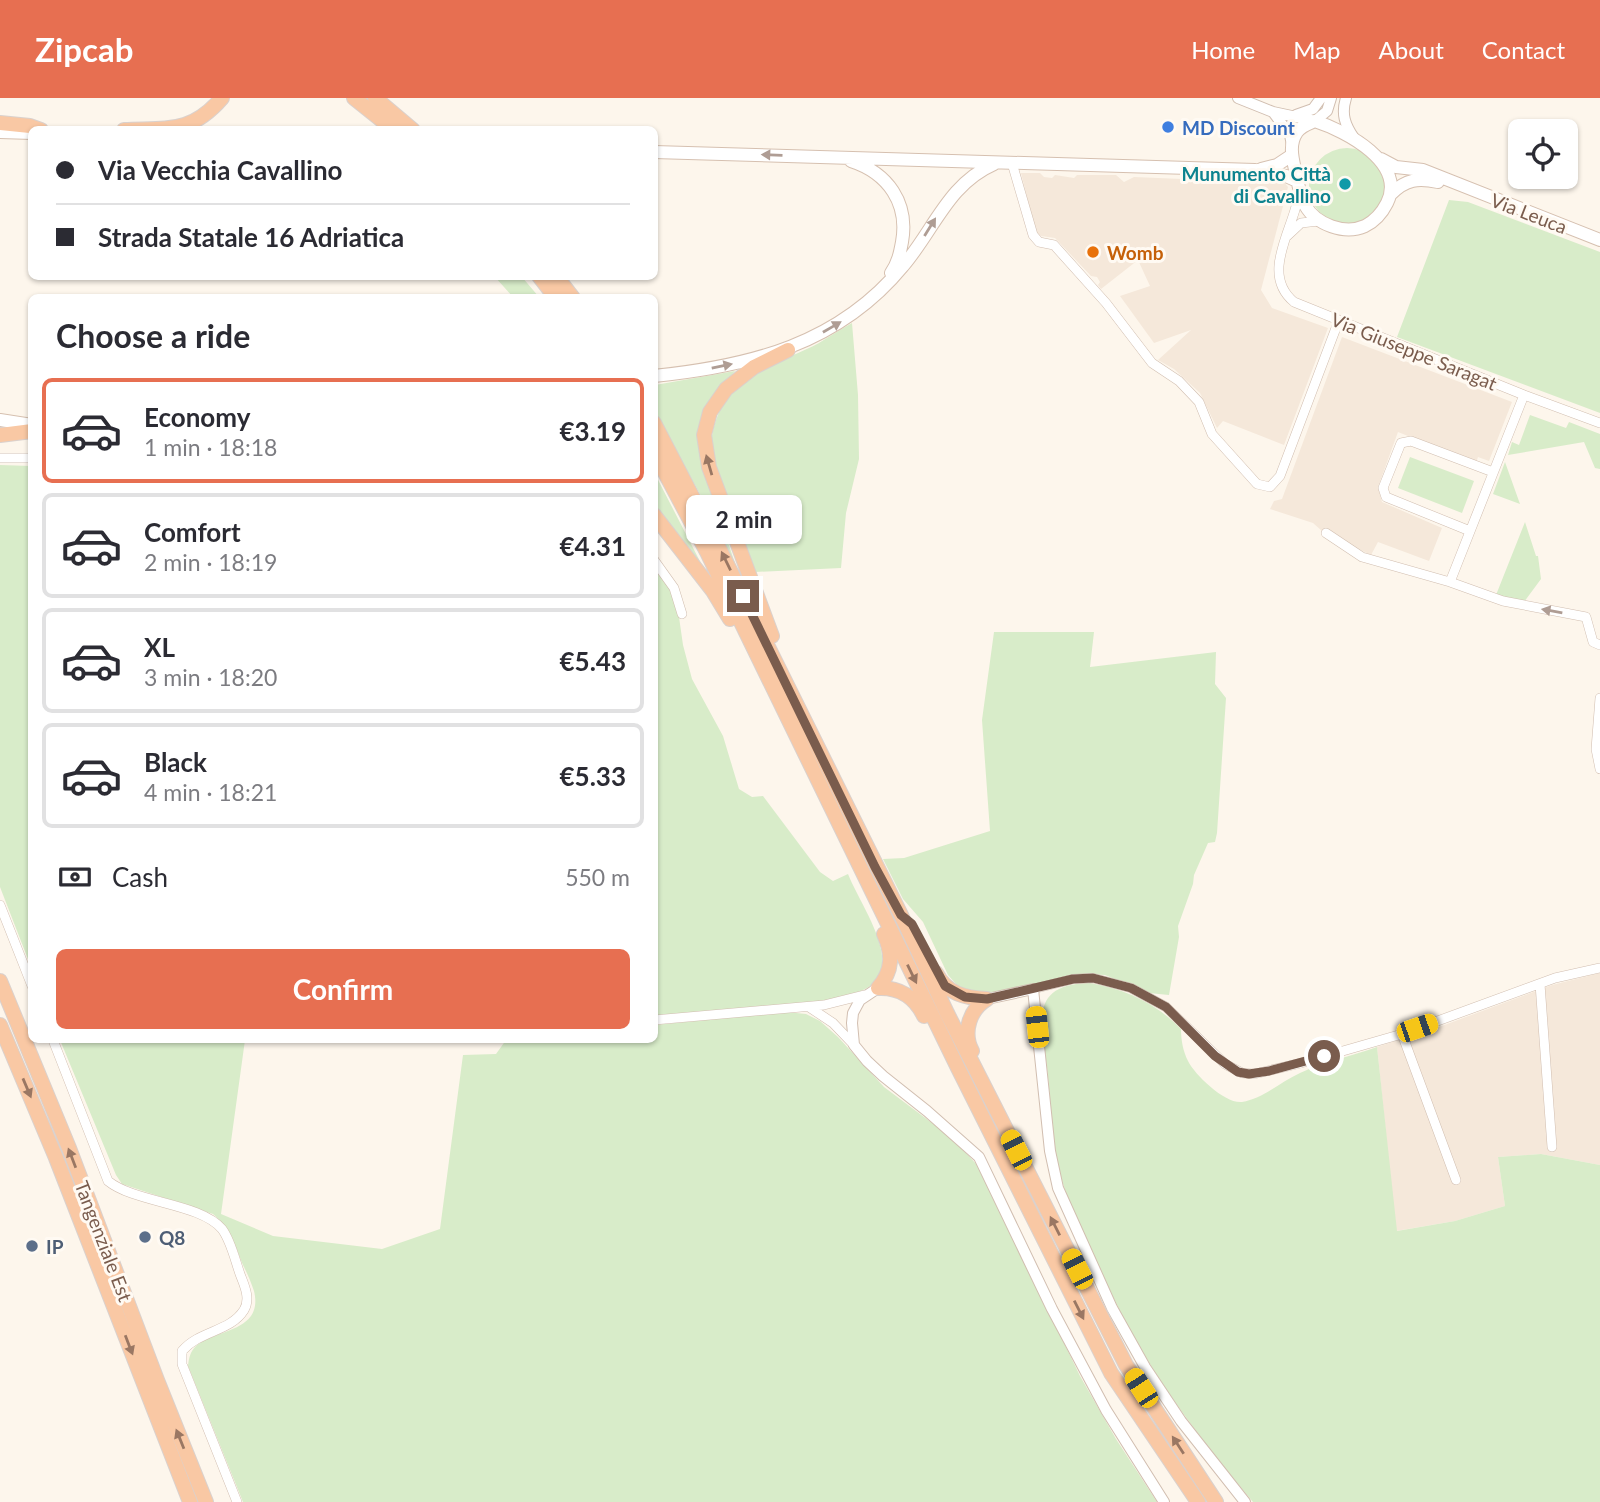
<!DOCTYPE html>
<html lang="en">
<head>
<meta charset="utf-8">
<style>
	:root { --surface:#fff; --page:#f2f2f3; --text:#2b2b33; --muted:#7c7c81; --line:#e1e1e2; --accent:#e76f51 }
	body { margin:0; font-family:Lato,sans-serif; background:var(--page); color:var(--text); height:100vh; display:flex; flex-direction:column; font-size:26px; white-space:nowrap }
	* { box-sizing:border-box; margin:0 }
	p { font-size:23px; color:var(--muted) }
	.icon { flex:none; width:38px; height:38px; fill:none; stroke:currentColor; stroke-width:2; stroke-linecap:round; stroke-linejoin:round }
	.map { position:relative; flex:1; overflow:hidden }
	.side { position:absolute; left:28px; top:196px; width:630px; height:749px; display:flex; flex-direction:column; background:var(--surface); border-radius:10px; box-shadow:0 2px 5px #0004 }
	.side>* { flex:none }
	.top-card { position:absolute; left:28px; top:28px; width:630px; height:154px; border-radius:10px; box-shadow:0 2px 5px #0004; display:grid; align-content:center; height:154px; padding:0 28px; background:var(--surface) }
	.controls { position:absolute; left:1508px; top:21px; display:grid; gap:14px }
	.controls a { display:grid; place-items:center; width:70px; height:70px; border-radius:10px; background:var(--surface); box-shadow:0 2px 5px #0004; font-size:35px }
	.end { position:absolute; width:32px; height:32px; margin:-16px; border:9px solid #7a5c4d; background:#fff; box-shadow:0 0 0 4px #fff }
	.from { border-radius:50% }
	.bubble { position:absolute; height:49px; border-radius:10px; background:var(--surface); box-shadow:0 2px 5px #0004; font-size:23px; font-weight:700; line-height:49px; text-align:center }
	.car { position:absolute; width:21px; height:42px; margin:-21px -10px; border-radius:9px; box-shadow:0 0 5px 2px #0007; background:linear-gradient(#f5c518 24%,#345 0 40%,#f5c518 0 76%,#345 0 86%,#f5c518 0) }
	.top-card b { display:flex; align-items:center; gap:24px; height:66px; font-size:26px }
	.top-card b+b { border-top:2px solid var(--line) }
	.top-card i { width:18px; height:18px; background:var(--text) }
	ul { padding:0; list-style:none }
	li { display:flex; align-items:center; gap:21px; height:105px; margin:0 14px 10px; padding:0 14px; border:4px solid var(--line); border-radius:10px }
	li div { flex:1 }
	li b { display:block; font-size:26px }
	li em { font-style:normal; font-weight:700 }
	li.selected { border-color:var(--accent) }
	li>.icon { width:63px; height:63px; stroke-width:1.5 }
	h2 { padding:0 28px; font-size:32px; line-height:84px }
	.pay { display:flex; align-items:center; gap:18px; height:77px; padding:0 28px; font-size:26px }
	.pay p { margin-inline-start:auto }
	.action { display:flex; gap:14px; margin-top:auto; padding:14px 28px }
	.action a { flex:1; height:80px; border-radius:10px; background:var(--accent); color:#fff; font-size:28px; font-weight:700; line-height:80px; text-align:center }
	header { display:flex; align-items:center; gap:42px; box-sizing:border-box; height:98px; padding:0 35px; background:var(--accent); color:#fff }
	header strong { font-size:33px }
	nav { display:flex; gap:38px; margin-inline-start:auto; font-size:24px }
	.map>svg:first-child { display:block }
</style>
</head>
<body>
<header>
<strong>Zipcab</strong>
<nav><a>Home</a><a>Map</a><a>About</a><a>Contact</a></nav>
</header>
<div class="map">
<svg width="1600" height="1404" viewBox="0 0 1600 1404">
	<rect width="100%" height="100%" fill="#fdf6ec"/>
	<path fill="#f5e8da" d="M1021 75H1040L1044 79 1052 80 1055 77 1074 80 1077 77H1116L1124 84 1134 79 1182 81V84L1188 85 1190 82H1214L1225 86 1236 82 1283 83 1288 89 1261 192 1272 210 1328 230 1284 347 1223 323 1217 330 1200 295 1174 271 1158 262 1191 232 1154 245 1120 198 1150 188 1138 162 1101 191 1098 187 1100 184 1097 179 1091 178 1055 140 1041 138 1036 135Z
		M1342 239 1512 304 1489 363 1478 359 1476 365 1398 334 1378 389 1382 404 1442 430 1429 463 1378 444 1371 457 1322 433 1313 425 1270 411 1274 403 1282 401Z
		M1600 875V1067L1541 1056 1498 1059 1505 1108 1455 1123 1396 1133 1377 949 1439 929 1552 887Z"/>
	<path fill="#d8ecc9" d="M1309 88a38 38 0 1 1 76 0a38 38 0 1 1-76 0Z
		M1449 102 1468 104 1600 154V315L1397 239Z
		M495 179H522L539 199H513Z
		M852 225 858 297 859 361 846 415 841 470 755 474 710 352C712 332 717 312 730 296 749 273 793 259 819 245 830 238 841 231 852 225Z
		M735 273 711 302 706 379 738 474 707 409 655 314V287Z
		M1530 317 1566 330 1569 324 1600 336V371L1595 370 1584 344 1508 357 1512 344 1519 347Z
		M1410 359 1474 383 1462 415 1398 390Z
		M1505 364 1520 406 1493 396Z
		M0 367 31 368V869L0 789Z
		M654 374 655 376 705 473 655 410Z
		M1525 424 1536 458H1538L1541 481 1524 504 1496 497Z
		M654 470 672 494 678 512 683 547 692 581 723 638 739 691 752 699 763 698 820 774 833 783 848 776C860 807 906 868 867 890 854 897 839 900 824 903L655 919Z
		M994 534H1094L1090 569 1216 554 1215 586 1226 600 1217 735 1215 744 1208 745 1194 777 1193 786 1178 828 1179 839 1169 897 1149 895 1105 877 1085 876 984 896 968 894 956 886 948 877 923 824 903 801 883 761 904 760 990 733 982 622Z
		M1090 885C1125 891 1156 905 1181 931 1181 942 1183 953 1188 963 1195 977 1225 1006 1242 1004 1263 1001 1280 984 1300 975 1324 964 1352 958 1377 949L1397 1133 1455 1123 1505 1108 1498 1059 1541 1056 1600 1067V1404H1253C1209 1351 1165 1296 1132 1235 1120 1215 1111 1194 1101 1173 1085 1141 1069 1109 1060 1075 1051 1041 1051 1003 1047 969 1041 924 1029 886 1090 885Z
		M786 914 806 916 820 923 838 939 884 989 952 1040 979 1069 1080 1278 1116 1341 1157 1404H243L188 1268C189 1260 190 1254 196 1248 215 1231 264 1234 254 1193 251 1184 247 1175 243 1167 235 1147 230 1130 213 1116L122 1086 116 1077 60 942H245L221 1116 273 1138 382 1151 440 1131 463 957 496 956 506 942H654L655 927Z"/>
	<g fill="none" stroke-linecap="round" stroke-linejoin="round">
		<g stroke="#d1beb0" stroke-width="10">
			<path id="minor" d="M1012 65 1033 137 1039 144 1054 147 1106 205 1152 265 1179 283 1199 304 1212 336 1257 386 1270 389 1280 378 1339 222
				M1299 95C1295 129 1259 175 1294 204L1524 297 1600 325
				M1286 139 1301 125 1319 123
				M0 360H32
				M1470 433 1386 399 1383 390 1401 345 1411 343 1493 374
				M1326 435 1362 459 1450 484 1503 503 1586 519 1593 544 1600 547
				M654 462 674 490 682 516
				M1450 484 1524 297
				M1600 600 1596 651 1600 671
				M0 807 32 888
				M1540 886 1552 1049
				M1033 891 1073 881 1093 880 1131 890 1166 909 1225 966 1242 975 1254 976 1301 965 1402 936 1555 880 1600 870
				M809 909 833 925 854 947
				M654 922 824 907 864 897
				M1402 936 1456 1082
				M53 942 108 1083C135 1105 200 1105 222 1131 231 1143 235 1162 240 1176 244 1187 251 1200 244 1212 230 1234 200 1232 182 1253V1266L237 1404"/>
		</g>
		<g stroke="#d1beb0" stroke-width="12">
			<path id="tertiary" d="M1238 0 1273 14 1315 23 1327 13 1331 0
				M1346 0C1341 16 1345 27 1354 40
				M1273 14 1290 37 1292 47
				M1296 17 1313 11 1321 0
				M878 890 860 902 853 915 852 925 854 947 867 963 883 978 927 1013 979 1059 1052 1211 1106 1312 1164 1404
				M987 901 1033 891 1050 1053 1058 1090 1112 1210 1145 1269 1181 1323 1245 1404"/>
		</g>
		<g stroke="#d6c0b0" stroke-width="14">
			<path id="secondary" d="M1315 23C1346 33 1407 65 1387 105 1382 115 1375 123 1365 128 1345 137 1316 127 1305 107 1300 97 1298 86 1296 76 1293 62 1288 47 1297 34 1301 28 1308 26 1315 23Z
				M0 34 32 35
				M654 54 1255 72 1286 78 1297 83
				M1381 61 1396 69 1423 72 1600 142
				M851 63C888 75 909 105 902 144 900 155 898 165 891 175
				M1261 71 1277 67 1292 57
				M1391 96C1406 81 1418 80 1438 84
				M654 278C751 268 839 246 903 168 934 132 948 86 994 66
				M0 322 32 327"/>
		</g>
		<g stroke="#dad1cd" stroke-width="16">
			<path id="trunk" d="M354 0 394 32
				M375 0 413 32
				M0 25 30 28 41 32
				M124 32C168 30 191 36 222 0
				M539 178 556 200
				M556 178 573 200
				M654 325 719 450 901 817 947 915 1126 1267 1216 1404
				M0 337 32 333
				M654 354 707 454 958 970 1111 1275 1198 1404
				M654 417 713 493 730 521
				M772 538 709 369 704 337 710 314 726 291 754 269 788 252
				M936 875C947 896 965 900 987 901
				M0 883 69 1050 157 1282 206 1404
				M878 890C893 873 893 856 884 836
				M878 890C899 889 915 899 924 918
				M0 927 56 1060 190 1404
				M972 953C962 934 970 911 987 901"/>
		</g>
		<use href="#minor" stroke="#fff" stroke-width="9"/>
		<use href="#tertiary" stroke="#fff" stroke-width="10"/>
		<use href="#secondary" stroke="#fff" stroke-width="12"/>
		<use href="#trunk" stroke="#f9c8a4" stroke-width="14"/>
	</g>
	<defs><path id="oneway-solid" d="M-6-.8H1V-3.2L6.5 0L1 3.2V.8H-6Z" transform="scale(1.75)"/></defs>
	<g fill="#af9d94">
		<use href="#oneway-solid" transform="translate(772 57) rotate(-178)"/>
		<use href="#oneway-solid" transform="translate(930 129) rotate(-58)"/>
		<use href="#oneway-solid" transform="translate(832 229) rotate(-30)"/>
		<use href="#oneway-solid" transform="translate(722 268) rotate(-12)"/>
		<use href="#oneway-solid" transform="translate(1552 513) rotate(-170)"/>
	</g>
	<g fill="#9a7763">
		<use href="#oneway-solid" transform="translate(709 367) rotate(-106)"/>
		<use href="#oneway-solid" transform="translate(726 463) rotate(-116)"/>
		<use href="#oneway-solid" transform="translate(912 876) rotate(64)"/>
		<use href="#oneway-solid" transform="translate(27 990) rotate(67)"/>
		<use href="#oneway-solid" transform="translate(72 1060) rotate(-111)"/>
		<use href="#oneway-solid" transform="translate(1055 1128) rotate(-117)"/>
		<use href="#oneway-solid" transform="translate(1079 1212) rotate(63)"/>
		<use href="#oneway-solid" transform="translate(129 1247) rotate(69)"/>
		<use href="#oneway-solid" transform="translate(180 1341) rotate(-112)"/>
		<use href="#oneway-solid" transform="translate(1178 1347) rotate(-123)"/>
	</g>
	<g fill="none" stroke-linecap="round" stroke-linejoin="round">
		<path stroke="#7a5c4d" stroke-width="9" d="M743 498 875 769 901 817 912 826 945 888 965 899 987 901 1073 881 1093 880 1131 890 1166 909 1215 958 1238 974 1249 976 1269 973 1324 958"/>
	</g>
	<circle fill="#3f7fe0" stroke="#fffaf3" stroke-width="2.5" cx="1168" cy="29" r="7"/>
	<circle fill="#0f9aa8" stroke="#fffaf3" stroke-width="2.5" cx="1345" cy="86" r="7"/>
	<circle fill="#e8710a" stroke="#fffaf3" stroke-width="2.5" cx="1093" cy="154" r="7"/>
	<g fill="#5c6f8a" stroke="#fffaf3" stroke-width="2.5">
		<circle cx="145" cy="1139" r="7"/>
		<circle cx="32" cy="1148" r="7"/>
	</g>
	<g text-anchor="middle" dominant-baseline="central" stroke-width="6" stroke-linejoin="round" paint-order="stroke">
		<g font-size="19" font-weight="bold" fill="#366cbe" stroke="#fffaf3" text-anchor="start">
			<text x="1182" y="29">MD Discount</text>
		</g>
		<g font-size="19" font-weight="bold" fill="#0d838f" stroke="#fffaf3" text-anchor="end">
			<text x="1331" y="75">Munumento Città<tspan x="1331" dy="22">di Cavallino</tspan></text>
		</g>
		<g font-size="19" fill="#7a5c4d" stroke="#fffaf3">
			<text transform="translate(1529 115) rotate(21)">Via Leuca</text>
			<text transform="translate(1414 253) rotate(22)">Via Giuseppe Saragat</text>
			<text transform="translate(104 1143) rotate(69)">Tangenziale Est</text>
		</g>
		<g font-size="19" font-weight="bold" fill="#c56008" stroke="#fffaf3" text-anchor="start">
			<text x="1107" y="154">Womb</text>
		</g>
		<g font-size="19" font-weight="bold" fill="#4e5e75" stroke="#fffaf3" text-anchor="start">
			<text x="159" y="1139">Q8</text>
			<text x="46" y="1148">IP</text>
		</g>
	</g>
</svg>
<div class="controls">
<a><svg class="icon" aria-label="locate" viewBox="0 0 24 24"><circle cx="12" cy="12" r="6"/><path d="M12 2v4M12 18v4M2 12h4M18 12h4"/></svg></a>
</div>
<i class="end from" style="left:1324px;top:958px"></i>
<i class="end" style="left:743px;top:498px"></i>
<div class="bubble" style="left:686px;top:397px;width:116px">2 min</div>
<i class="car" style="left:1037px;top:929px;rotate:354deg"></i>
<i class="car" style="left:1417px;top:930px;rotate:71deg"></i>
<i class="car" style="left:1016px;top:1052px;rotate:333deg"></i>
<i class="car" style="left:1077px;top:1171px;rotate:333deg"></i>
<i class="car" style="left:1141px;top:1290px;rotate:327deg"></i>
<div class="top-card">
<b><i class="from"></i>Via Vecchia Cavallino</b>
<b><i></i>Strada Statale 16 Adriatica</b>
</div>
<section class="side">
<h2>Choose a ride</h2>
<ul>
<li class="selected"><svg class="icon" aria-label="car" viewBox="0 0 24 24"><path d="M5 17H2v-5l4-1 3-4h7l3 4 3 1v5h-3M9 17h6M6 11h13"/><circle cx="7" cy="17" r="2"/><circle cx="17" cy="17" r="2"/></svg><div><b>Economy</b><p>1 min · 18:18</p></div><em>€3.19</em></li>
<li><svg class="icon" aria-label="car" viewBox="0 0 24 24"><path d="M5 17H2v-5l4-1 3-4h7l3 4 3 1v5h-3M9 17h6M6 11h13"/><circle cx="7" cy="17" r="2"/><circle cx="17" cy="17" r="2"/></svg><div><b>Comfort</b><p>2 min · 18:19</p></div><em>€4.31</em></li>
<li><svg class="icon" aria-label="car" viewBox="0 0 24 24"><path d="M5 17H2v-5l4-1 3-4h7l3 4 3 1v5h-3M9 17h6M6 11h13"/><circle cx="7" cy="17" r="2"/><circle cx="17" cy="17" r="2"/></svg><div><b>XL</b><p>3 min · 18:20</p></div><em>€5.43</em></li>
<li><svg class="icon" aria-label="car" viewBox="0 0 24 24"><path d="M5 17H2v-5l4-1 3-4h7l3 4 3 1v5h-3M9 17h6M6 11h13"/><circle cx="7" cy="17" r="2"/><circle cx="17" cy="17" r="2"/></svg><div><b>Black</b><p>4 min · 18:21</p></div><em>€5.33</em></li>
</ul>
<div class="pay"><svg class="icon" aria-label="cash" viewBox="0 0 24 24"><path d="M3 7h18v10H3z"/><circle cx="12" cy="12" r="2"/></svg>Cash<p>550 m</p></div>
<div class="action"><a>Confirm</a></div>
</section>
</div>
</body>
</html>
